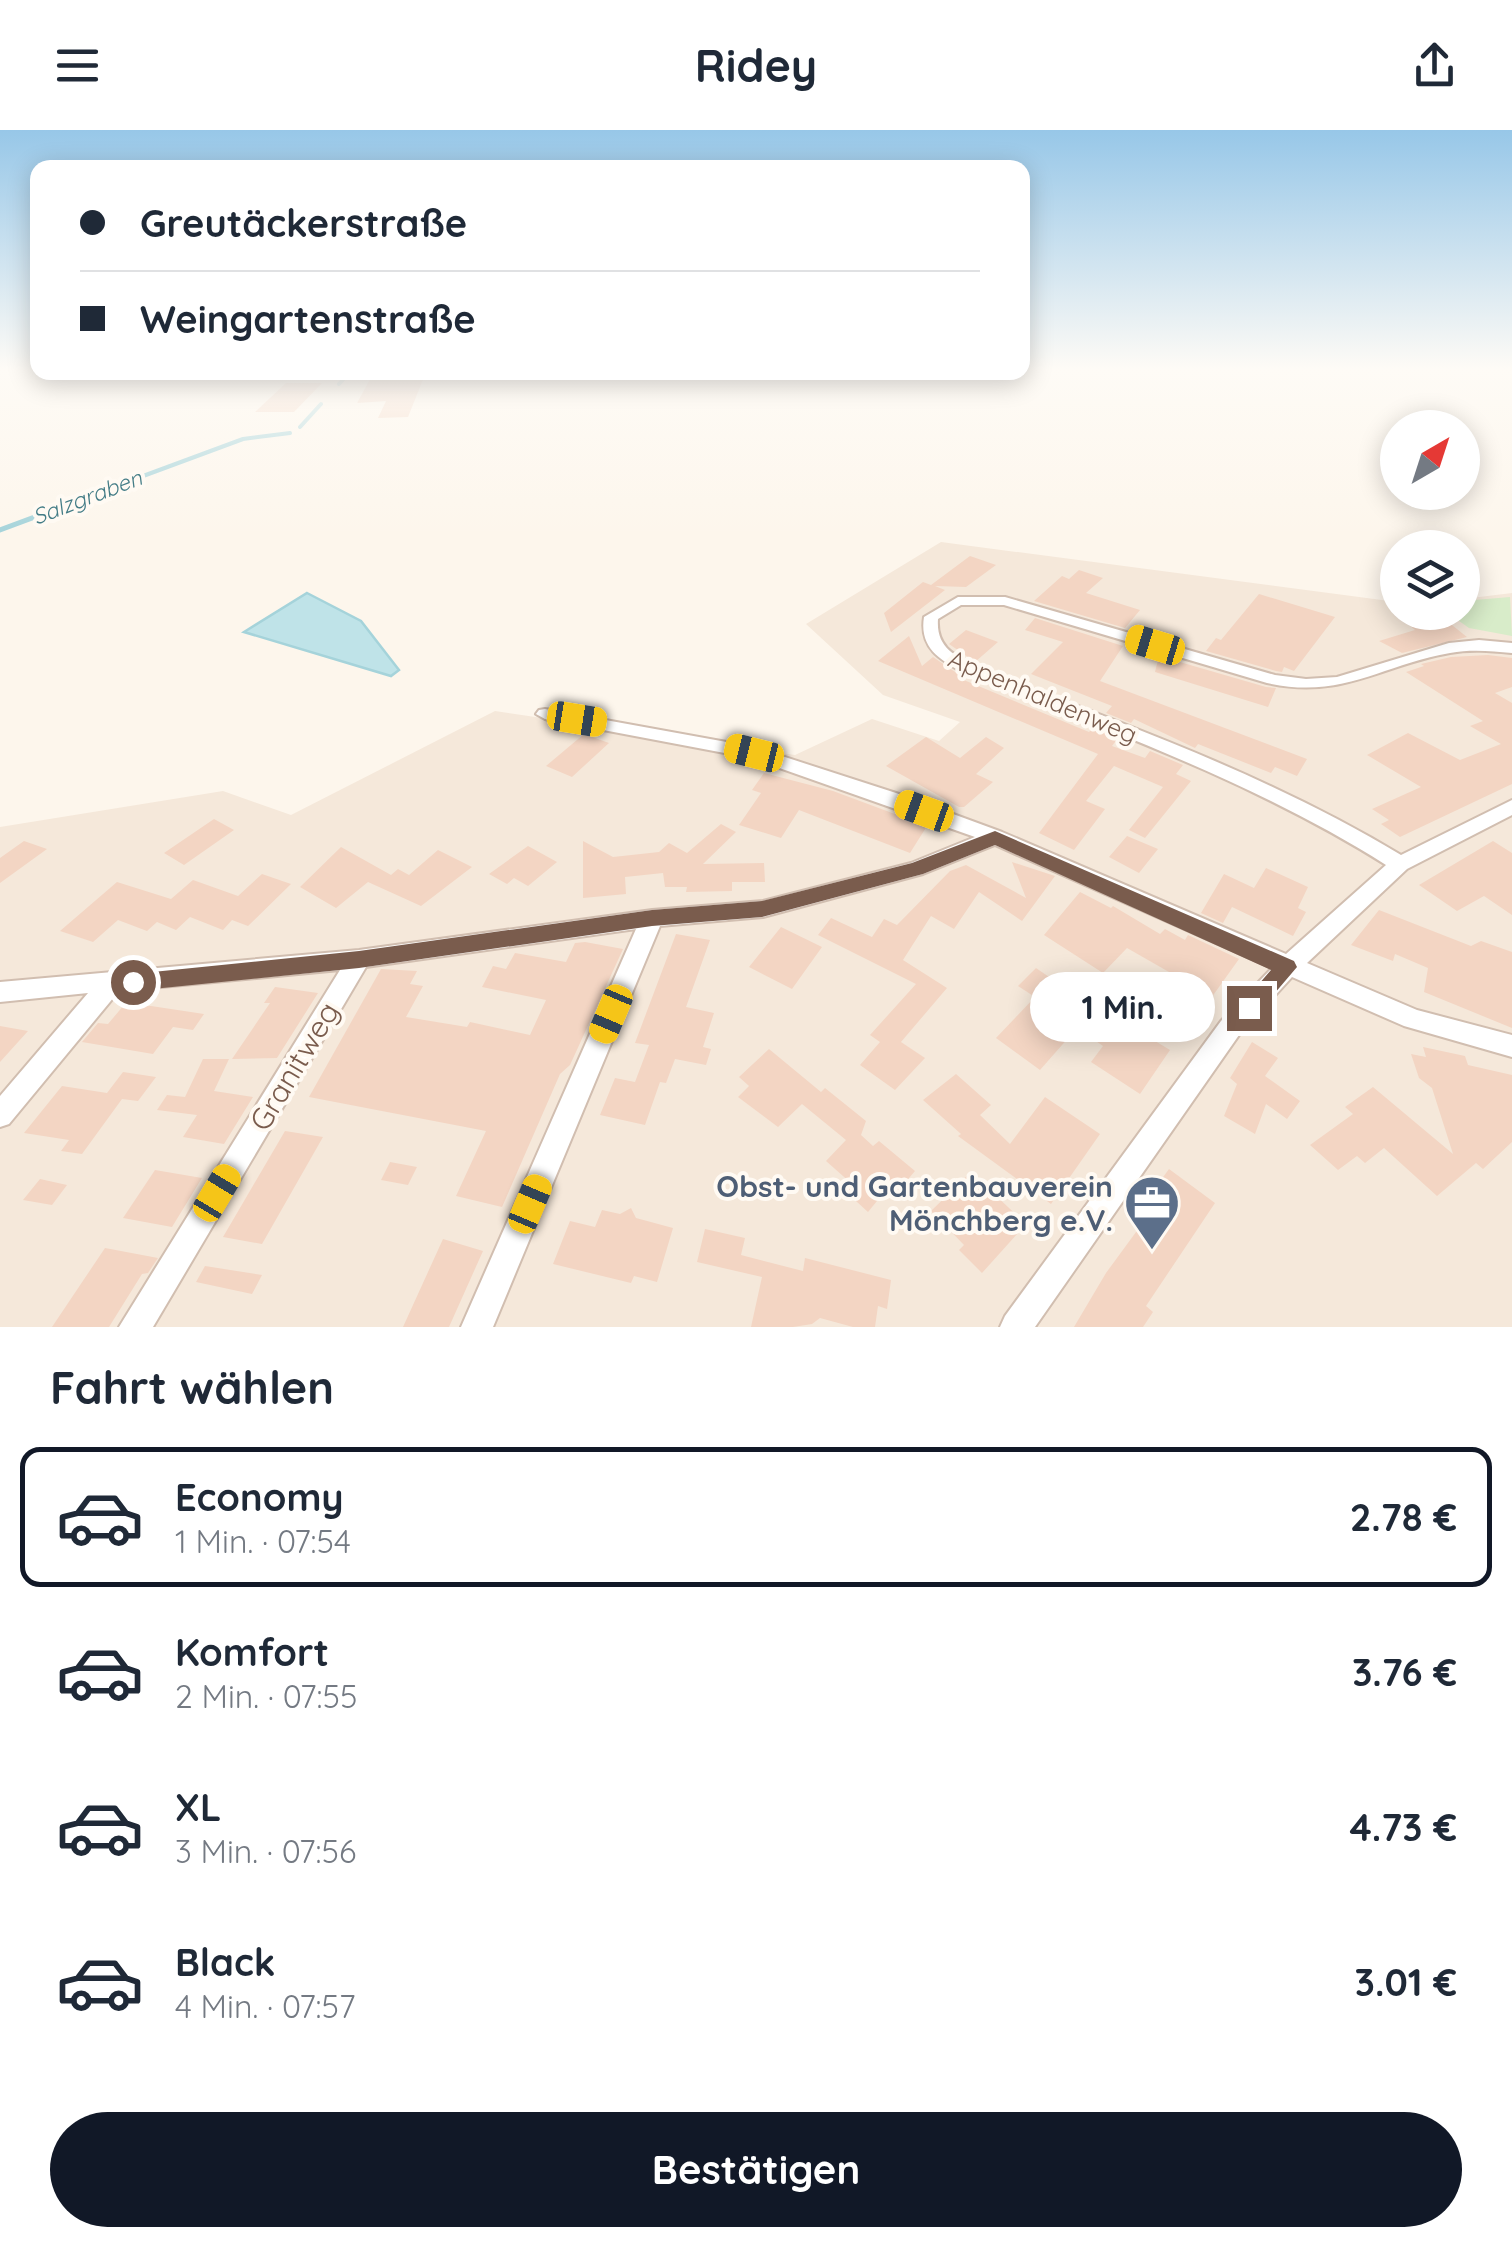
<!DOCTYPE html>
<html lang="de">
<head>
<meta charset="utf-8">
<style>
	:root { --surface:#fff; --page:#f2f2f3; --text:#1f2937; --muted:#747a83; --line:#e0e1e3; --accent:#111827 }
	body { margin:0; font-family:Quicksand,sans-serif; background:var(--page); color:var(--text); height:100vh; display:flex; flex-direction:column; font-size:38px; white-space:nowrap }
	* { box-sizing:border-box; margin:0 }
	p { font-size:32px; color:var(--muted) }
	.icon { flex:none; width:55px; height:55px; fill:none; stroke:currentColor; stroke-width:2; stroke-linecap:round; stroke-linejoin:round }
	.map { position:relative; height:1197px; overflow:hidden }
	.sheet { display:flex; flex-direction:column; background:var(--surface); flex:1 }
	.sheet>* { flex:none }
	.hud { position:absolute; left:30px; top:30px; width:1000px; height:220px; border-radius:20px; box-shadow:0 5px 25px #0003; display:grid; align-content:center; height:220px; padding:0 50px; background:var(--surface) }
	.needle { width:65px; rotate:39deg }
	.fabs { position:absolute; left:1380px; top:280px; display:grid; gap:20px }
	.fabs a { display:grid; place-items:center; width:100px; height:100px; border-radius:50%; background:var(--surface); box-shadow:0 5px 25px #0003; font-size:50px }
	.end { position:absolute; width:45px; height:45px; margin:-22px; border:12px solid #7a5c4d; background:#fff; box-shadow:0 0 0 5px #fff }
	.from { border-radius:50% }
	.bubble { position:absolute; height:70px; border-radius:35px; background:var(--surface); box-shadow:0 5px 25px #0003; font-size:32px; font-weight:800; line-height:70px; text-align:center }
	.car { position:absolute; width:30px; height:60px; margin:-30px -15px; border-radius:12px; box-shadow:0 0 8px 2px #0007; background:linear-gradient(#f5c518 24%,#345 0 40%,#f5c518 0 76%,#345 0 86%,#f5c518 0) }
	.hud b { display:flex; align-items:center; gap:35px; height:95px; font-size:38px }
	.hud b+b { border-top:2px solid var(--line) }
	.hud i { width:25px; height:25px; background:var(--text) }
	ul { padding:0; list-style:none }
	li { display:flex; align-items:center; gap:30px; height:140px; margin:0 20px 15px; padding:0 30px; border:5px solid transparent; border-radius:20px }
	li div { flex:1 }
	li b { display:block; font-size:38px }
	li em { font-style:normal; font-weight:800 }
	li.current { border-color:var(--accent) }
	li>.icon { width:90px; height:90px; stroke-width:1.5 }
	h2 { padding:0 50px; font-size:45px; line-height:120px }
	.action { display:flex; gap:20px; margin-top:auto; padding:20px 50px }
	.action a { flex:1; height:115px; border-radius:60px; background:var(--accent); color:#fff; font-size:40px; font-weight:800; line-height:115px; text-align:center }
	header { display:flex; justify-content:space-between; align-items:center; height:130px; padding:0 50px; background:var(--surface); font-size:45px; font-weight:800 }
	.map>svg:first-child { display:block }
</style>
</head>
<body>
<header><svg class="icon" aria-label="menu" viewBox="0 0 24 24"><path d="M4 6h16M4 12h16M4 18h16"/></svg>Ridey<svg class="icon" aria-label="share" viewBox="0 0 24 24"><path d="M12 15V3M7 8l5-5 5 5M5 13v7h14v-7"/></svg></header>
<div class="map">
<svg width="1512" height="1197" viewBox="0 0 1512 1197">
	<rect width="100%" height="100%" fill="#fdf6ec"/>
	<path fill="#f5e8da" d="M941 412 1397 472 1398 482H1462L1463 469 1512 463V1197H0V697L223 661 291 685 495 581 795 625 872 589 939 611 960 592 883 565 806 494Z"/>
	<path fill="#d8ecc9" d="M1510 467 1512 506 1469 498 1448 483 1462 482 1463 471Z"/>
	<path fill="#bfe3e8" stroke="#a5d3da" stroke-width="2.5" d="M307 463 361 491 399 540 391 546 244 502Z"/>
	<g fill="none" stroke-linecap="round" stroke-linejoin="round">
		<path stroke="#a5d3da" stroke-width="4" d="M339 254 350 242
			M300 297 321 274
			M135 349 243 309 290 303"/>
		<path stroke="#a5d3da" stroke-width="5" d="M0 400 142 347"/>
	</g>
	<path fill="#f3d5c3" d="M374 242H426L408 287 378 288 386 271 357 273Z
		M286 253H322L294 282H255Z
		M970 426 996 435 966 457 935 456 945 460 891 502 884 483 923 452 931 455Z
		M1079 440 1103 448 1086 463 1140 480 1125 498 1034 471 1062 446 1069 449Z
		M1259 464 1335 487 1294 541 1284 537 1282 542 1276 541 1206 521 1216 508 1221 510Z
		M1438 484 1467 507 1402 523 1379 511 1415 500 1399 486Z
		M1035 488 1123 516 1100 551 1307 629 1297 646 1275 637 1271 643 1198 614 1195 618 1134 589 1131 593 1106 583 1112 576 1031 544 1063 512 1025 500Z
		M966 500 998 512 975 532 949 514Z
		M909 506 922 536 933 527 961 546 959 548 1089 602 1093 598 1118 608 1112 616 1145 628 1150 621 1183 635 1176 644 1191 651 1145 708 1129 700 1163 657 1114 636 1086 671 1105 679 1074 720 1039 703 1098 624 878 531Z
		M1488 525 1512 528V557L1495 563 1512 573V654L1400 707 1381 694 1389 690 1372 679 1421 657 1367 625 1408 603 1460 630 1501 614 1470 596 1483 591 1406 542 1424 536 1421 534 1451 527Z
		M1159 526 1266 557 1276 558 1268 577 1155 542Z
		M584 604 609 613 572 647 546 636Z
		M926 607 960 628 986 607 1004 618 976 644 993 652 964 677H959L886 636Z
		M764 643 833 661 927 696 910 723 799 680 781 708 739 695 761 663 752 660Z
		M214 689 234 700 184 735 164 723Z
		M721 694 736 702 703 734 764 733 765 752H732V761L686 762 687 757H665L663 743 625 747 626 764 583 768V711L613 727 659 722 669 713 687 723Z
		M1127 706 1158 719 1139 743 1109 727Z
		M24 711 47 719 0 753V728Z
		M1493 711 1512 723V785L1484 766 1457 781 1419 755Z
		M528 716 557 732 528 756 514 748 507 754 489 744Z
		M341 717 391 745 398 739 409 745 438 720 472 737 421 776 368 752 336 778 300 757Z
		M1012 732 1055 746 1022 791 979 762 954 799 931 786 903 830 947 858 901 912 925 928 895 960 860 935 880 912 870 905 916 854 818 805 831 788 872 807 884 789 897 795 950 741 966 735 1026 768Z
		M1266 738 1308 757 1298 778 1306 782 1293 806 1232 777 1223 793 1201 783 1224 744 1254 758Z
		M262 744 291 754 248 796 232 790 223 800 190 787 176 800 157 792 147 801 118 790 93 812 60 801 117 752 171 769 193 750 238 766Z
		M1080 762 1111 778 1113 776 1160 804 1165 799 1185 810 1188 805 1239 829 1194 892 1151 867 1169 842 1127 818 1103 843 1044 805Z
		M1379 780 1471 816 1481 811 1512 822V898L1424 862 1428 838 1395 824 1393 831 1351 815Z
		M781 797 822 817 792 859 749 837Z
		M676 804 710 810 686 877 714 883 703 917 711 919 706 935 675 929 666 953 660 952 645 995 600 985 615 948 635 952 649 915 635 913Z
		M585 812 623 819 570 935 560 944 502 1077 456 1066 486 1001 309 967 381 839 417 841 410 854 423 856 406 887 467 897 470 892 530 905 546 870 482 857 493 836 506 839 515 823 566 832 575 813Z
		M1036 838 1119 895 1122 891 1170 920 1140 964 1091 932 1103 916 1077 898 1040 940 996 908 1035 867 1018 856Z
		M275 857 318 863 277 928 232 929 270 873H264Z
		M124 875 151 876 204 884 193 900 173 897 153 924 82 912 98 893 108 894Z
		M0 896 28 901 0 932Z
		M1252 912 1278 928 1265 946 1300 971 1287 989 1266 974 1255 1004 1224 986 1237 954 1230 948Z
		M1423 917 1465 926 1468 935 1512 945V1012L1483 1039 1476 1033 1437 1066 1384 1018 1365 1033 1357 1026 1338 1040 1310 1015 1353 984 1345 977 1373 957 1453 1024 1432 958 1419 948 1411 924 1426 927Z
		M769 919 821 962 825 958 866 991 861 1005 873 1016 879 1011 915 1041 893 1067 886 1060 868 1082 845 1061 852 1054 826 1031 846 1010 802 974 778 997 738 967 749 956 739 947Z
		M203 929H229L214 961 253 967 224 1014 183 1007 197 985 157 980 167 965 185 967Z
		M123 942 156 947 138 971 122 969 82 1024 61 1021 69 1010 24 1003 62 956 107 963Z
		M956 944 991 975 980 985 1010 1014 1045 967 1100 1004 1051 1074 958 1006 961 1004 923 970Z
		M285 1001 323 1007 262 1114 223 1107Z
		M390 1032 417 1037 408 1055 381 1050Z
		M1169 1039 1215 1073 1146 1176 1153 1182 1143 1197H1074L1106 1143 1158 1072 1150 1065Z
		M155 1040 202 1048 172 1097 123 1088Z
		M971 1042 1026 1094 982 1143 959 1120 964 1115 931 1081Z
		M40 1049 67 1055 52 1075 23 1070Z
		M631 1078 636 1088 673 1098 657 1152 634 1146 631 1153 553 1134 570 1091 595 1097 602 1080 620 1084Z
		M705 1099 745 1108 741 1125 803 1141 805 1128 891 1150 887 1179 878 1176 875 1197H853L820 1188 812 1194 793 1197H751L762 1147 697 1132Z
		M443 1109 483 1121 449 1197H403Z
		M105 1118 158 1128 148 1143 142 1144 109 1197H52Z
		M205 1136 262 1145 252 1164 196 1152Z"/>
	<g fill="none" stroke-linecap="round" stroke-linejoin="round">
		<g stroke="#d1beb0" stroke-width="4">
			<path id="street" d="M958 467H1005L1275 545 1306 549 1337 547 1449 513 1479 510 1512 513V523C1491 521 1471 519 1450 523 1381 535 1342 570 1267 553L1004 475H961L938 489C936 517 954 525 976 537 1121 593 1267 644 1401 725L1512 670V685L1407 739 1307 833 1417 880 1512 905V927L1404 896 1292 847 1239 905 1035 1197H1000L1005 1186 1221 891 1272 838 995 715 923 744 763 787 660 796 493 1197H461L636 799 366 837 153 1197H119L340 840 119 861 9 994 0 997V966L88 863 0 872V852L359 820 652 780 763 771 911 733 975 707 751 628 545 589 536 584 539 580 545 579 754 617 896 663 1002 702 1286 824 1386 735C1254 652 1109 600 964 543 940 530 919 518 924 487Z"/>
		</g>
		<use href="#street" fill="#fff" fill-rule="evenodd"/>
	</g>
	<linearGradient id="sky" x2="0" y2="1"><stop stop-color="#97c7e8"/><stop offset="0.59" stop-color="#fefbf6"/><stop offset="1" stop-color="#fefbf6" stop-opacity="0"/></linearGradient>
	<rect width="1512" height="405" fill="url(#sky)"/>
	<path fill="#7a5c4d" d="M995 701 1294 831 1297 837 1257 884H1241L1238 878 1271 840 995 715 923 744 762 787 652 796 359 838 133 861 122 852 133 844 359 821 652 780 762 771 912 733Z"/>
	<defs>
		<g id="office-pin" transform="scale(2.875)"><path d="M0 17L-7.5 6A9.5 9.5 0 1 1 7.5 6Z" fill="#5c6f8a" stroke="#fffaf3"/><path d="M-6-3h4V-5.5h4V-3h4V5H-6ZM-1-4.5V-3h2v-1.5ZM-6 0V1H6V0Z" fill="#fff"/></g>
	</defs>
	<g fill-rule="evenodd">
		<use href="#office-pin" x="1152" y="1073"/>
	</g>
	<g text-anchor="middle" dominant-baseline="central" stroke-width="8" stroke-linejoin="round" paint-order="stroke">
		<g font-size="22" font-style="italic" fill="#437c86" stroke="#fffaf3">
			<text transform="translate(87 367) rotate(-21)">Salzgraben</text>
		</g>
		<g font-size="25" fill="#7a5c4d" stroke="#fffaf3">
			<text transform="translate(1043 566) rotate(23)">Appenhaldenweg</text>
		</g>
		<g font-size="30" fill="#7a5c4d" stroke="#fffaf3">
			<text transform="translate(294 936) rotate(-59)">Granitweg</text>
		</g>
		<g font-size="30" font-weight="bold" fill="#4e5e75" stroke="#fffaf3" text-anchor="end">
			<text x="1113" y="1056">Obst- und Gartenbauverein<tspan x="1113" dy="34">Mönchberg e.V.</tspan></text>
		</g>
	</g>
</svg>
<div class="fabs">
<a><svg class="needle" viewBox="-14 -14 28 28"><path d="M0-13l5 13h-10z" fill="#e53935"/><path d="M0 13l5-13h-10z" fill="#747a83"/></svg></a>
<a><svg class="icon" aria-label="layers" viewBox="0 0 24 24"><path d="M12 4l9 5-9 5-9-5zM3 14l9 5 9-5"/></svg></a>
</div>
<i class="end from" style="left:133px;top:852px"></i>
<i class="end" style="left:1249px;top:878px"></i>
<div class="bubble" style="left:1030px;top:842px;width:185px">1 Min.</div>
<i class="car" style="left:1155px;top:515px;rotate:287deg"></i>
<i class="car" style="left:577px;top:589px;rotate:99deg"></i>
<i class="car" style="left:754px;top:623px;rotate:284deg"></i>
<i class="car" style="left:924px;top:681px;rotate:290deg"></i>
<i class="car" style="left:611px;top:884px;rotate:203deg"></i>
<i class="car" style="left:217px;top:1063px;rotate:31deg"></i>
<i class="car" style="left:530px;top:1074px;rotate:23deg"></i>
<div class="hud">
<b><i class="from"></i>Greutäckerstraße</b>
<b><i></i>Weingartenstraße</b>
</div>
</div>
<section class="sheet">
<h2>Fahrt wählen</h2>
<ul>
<li class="current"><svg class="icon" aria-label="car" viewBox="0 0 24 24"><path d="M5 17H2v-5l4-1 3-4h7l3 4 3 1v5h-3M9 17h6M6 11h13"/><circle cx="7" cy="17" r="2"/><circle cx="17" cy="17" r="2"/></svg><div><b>Economy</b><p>1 Min. · 07:54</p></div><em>2.78 €</em></li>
<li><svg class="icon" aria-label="car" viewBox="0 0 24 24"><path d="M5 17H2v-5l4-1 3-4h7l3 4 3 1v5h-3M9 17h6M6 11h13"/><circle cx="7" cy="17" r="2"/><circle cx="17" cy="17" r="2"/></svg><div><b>Komfort</b><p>2 Min. · 07:55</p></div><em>3.76 €</em></li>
<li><svg class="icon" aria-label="car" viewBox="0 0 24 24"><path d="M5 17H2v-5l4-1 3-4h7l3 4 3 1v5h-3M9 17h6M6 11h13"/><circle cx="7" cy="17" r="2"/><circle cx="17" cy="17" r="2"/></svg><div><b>XL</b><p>3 Min. · 07:56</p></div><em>4.73 €</em></li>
<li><svg class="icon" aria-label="car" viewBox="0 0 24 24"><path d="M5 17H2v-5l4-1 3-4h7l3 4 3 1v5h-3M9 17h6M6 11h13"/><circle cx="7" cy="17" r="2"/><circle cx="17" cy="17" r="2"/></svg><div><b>Black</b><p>4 Min. · 07:57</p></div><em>3.01 €</em></li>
</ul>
<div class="action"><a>Bestätigen</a></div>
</section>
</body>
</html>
